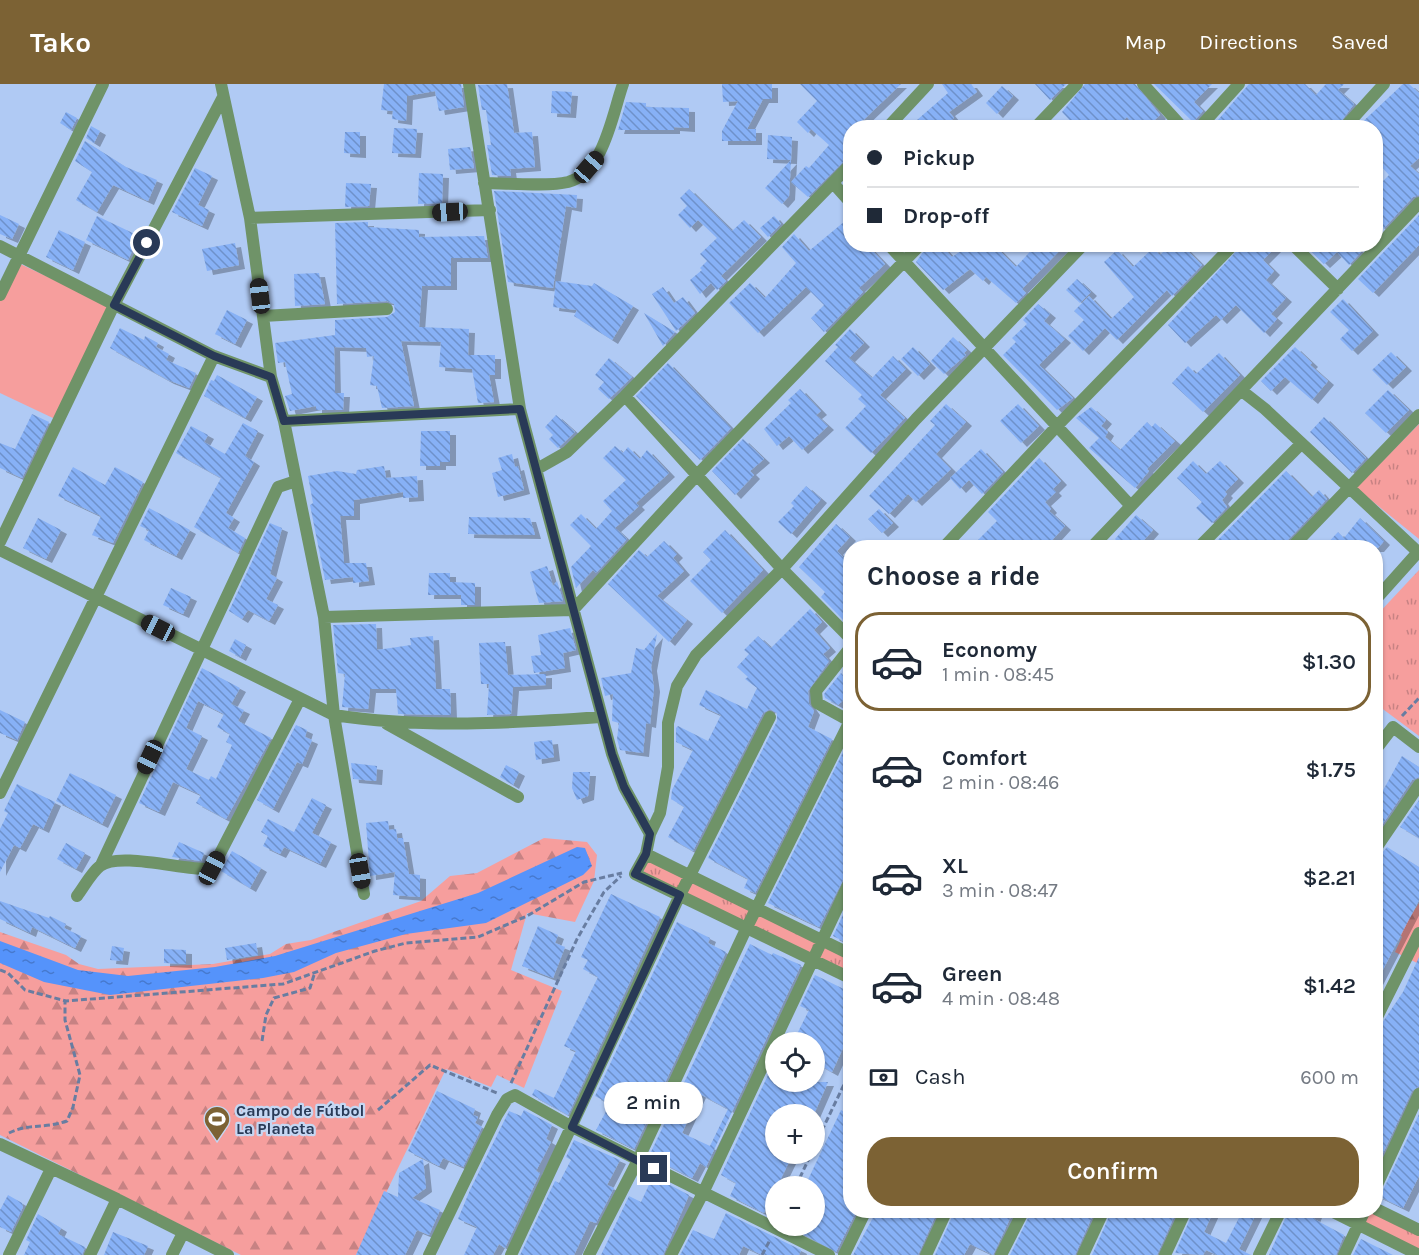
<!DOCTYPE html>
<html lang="en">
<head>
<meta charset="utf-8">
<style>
	:root { --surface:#fff; --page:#f2f2f3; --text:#1f2937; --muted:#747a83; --line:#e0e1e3; --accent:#7c6234 }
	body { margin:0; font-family:Karla,sans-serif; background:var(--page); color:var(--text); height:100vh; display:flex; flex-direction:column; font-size:22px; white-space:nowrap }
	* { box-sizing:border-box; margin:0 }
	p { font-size:20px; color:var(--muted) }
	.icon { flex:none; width:33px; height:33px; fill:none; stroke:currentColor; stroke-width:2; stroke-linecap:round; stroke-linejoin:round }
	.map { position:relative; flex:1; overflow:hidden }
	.details { position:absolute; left:843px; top:456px; width:540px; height:678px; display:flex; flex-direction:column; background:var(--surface); border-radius:24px; box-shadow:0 2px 4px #0004 }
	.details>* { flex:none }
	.banner { position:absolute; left:843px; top:36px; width:540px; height:132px; border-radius:24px; box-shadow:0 2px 4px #0004; display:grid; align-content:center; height:132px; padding:0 24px; background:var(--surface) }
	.buttons { position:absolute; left:765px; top:948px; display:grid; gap:12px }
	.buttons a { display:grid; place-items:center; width:60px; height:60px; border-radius:50%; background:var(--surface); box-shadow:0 2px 4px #0004; font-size:30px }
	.end { position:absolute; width:27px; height:27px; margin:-14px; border:8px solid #293a57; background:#fff; box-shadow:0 0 0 3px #fff }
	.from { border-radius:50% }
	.bubble { position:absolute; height:42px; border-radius:21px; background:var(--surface); box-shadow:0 2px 4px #0004; font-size:20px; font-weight:600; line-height:42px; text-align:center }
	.car { position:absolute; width:18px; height:36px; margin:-18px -9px; border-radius:8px; box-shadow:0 0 4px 2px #0007; background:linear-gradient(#222 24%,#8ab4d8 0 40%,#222 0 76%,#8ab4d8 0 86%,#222 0) }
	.banner b { display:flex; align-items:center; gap:21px; height:57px; font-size:22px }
	.banner b+b { border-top:2px solid var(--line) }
	.banner i { width:15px; height:15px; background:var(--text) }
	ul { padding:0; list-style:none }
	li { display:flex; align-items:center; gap:18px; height:99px; margin:0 12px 9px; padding:0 12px; border:3px solid transparent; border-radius:24px }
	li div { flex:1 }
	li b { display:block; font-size:22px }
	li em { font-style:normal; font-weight:600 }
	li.active { border-color:var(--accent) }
	li>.icon { width:54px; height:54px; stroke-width:1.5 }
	h2 { padding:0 24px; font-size:27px; line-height:72px }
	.pay { display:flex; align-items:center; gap:15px; height:66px; padding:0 24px; font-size:22px }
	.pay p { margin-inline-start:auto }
	.cta { display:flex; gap:12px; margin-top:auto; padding:12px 24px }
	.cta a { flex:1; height:69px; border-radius:24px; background:var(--accent); color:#fff; font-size:24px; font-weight:600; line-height:69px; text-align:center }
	header { display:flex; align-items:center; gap:36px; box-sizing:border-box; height:84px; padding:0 30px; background:var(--accent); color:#fff }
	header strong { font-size:28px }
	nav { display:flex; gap:33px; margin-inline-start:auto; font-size:21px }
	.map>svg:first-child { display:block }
</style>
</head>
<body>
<header>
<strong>Tako</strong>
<nav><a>Map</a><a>Directions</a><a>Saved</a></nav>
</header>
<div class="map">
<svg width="1419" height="1171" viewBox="0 0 1419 1171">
	<defs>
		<pattern id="forest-firs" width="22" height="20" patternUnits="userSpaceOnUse" patternTransform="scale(1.5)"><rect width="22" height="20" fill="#f69e9d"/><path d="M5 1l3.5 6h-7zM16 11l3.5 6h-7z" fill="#c78283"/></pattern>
		<pattern id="park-tufts" width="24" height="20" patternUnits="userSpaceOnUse" patternTransform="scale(1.5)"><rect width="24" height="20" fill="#f69e9d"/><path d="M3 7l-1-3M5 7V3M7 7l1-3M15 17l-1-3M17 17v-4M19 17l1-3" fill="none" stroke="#c78283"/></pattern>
		<pattern id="water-ripples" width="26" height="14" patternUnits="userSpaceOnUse" patternTransform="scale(1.5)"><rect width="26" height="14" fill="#5593fb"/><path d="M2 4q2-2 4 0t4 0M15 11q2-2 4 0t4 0" fill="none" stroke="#4679ce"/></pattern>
		<pattern id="building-back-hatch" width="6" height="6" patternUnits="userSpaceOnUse" patternTransform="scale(1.5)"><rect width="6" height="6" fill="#87b1f6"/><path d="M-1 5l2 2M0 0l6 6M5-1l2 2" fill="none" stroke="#6e91ca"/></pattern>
		<filter id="shadow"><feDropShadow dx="6" dy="4" stdDeviation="0" flood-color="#0004"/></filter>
	</defs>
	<rect width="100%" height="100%" fill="#b0caf4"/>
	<path fill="#f69e9d" d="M16 178 110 222 55 335 0 309V211Z"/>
	<path fill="url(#forest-firs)" d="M544 754 587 758 597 771 594 797 575 838 527 829 511 886 562 907 524 1004 497 991 491 1003 446 985 356 1171H241L0 1051V848L66 871 79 880 98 885 213 880 270 870 286 860 311 856 421 817 450 792 477 789Z
		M1419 819V880L1395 868 1402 853 1396 842 1409 835Z"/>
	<path fill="url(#park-tufts)" d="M1419 340V455L1356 404Z
		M1419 486V652L1376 620V532Z
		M647 773 850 872V892L643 790Z
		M1331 1127H1373L1419 1149V1169Z"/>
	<path fill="url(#water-ripples)" d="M577 763 585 764 592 782 583 791 486 839 406 850 336 869 294 888 263 894 110 911 44 898 0 879V857L78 886 128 892 215 883 275 872 478 809Z"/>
	<path fill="url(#building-back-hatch)" fill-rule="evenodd" filter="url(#shadow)" d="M384 0H461L464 23 439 27 435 7 407 12 406 37 392 35 393 27 381 26Z
		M507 0 514 49 532 48 535 83 510 85 511 92 492 91 487 61H491L486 26H482L478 1Z
		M722 0H772V15H763L747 45H756V57H722V47L738 17 723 18Z
		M800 0H901L855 44H850V71L808 113 791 98 806 82 809 84 829 61 811 45 808 49 797 38 817 17Z
		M942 0H971L977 8 949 28 954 34 943 44H923L917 36 948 9Z
		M1035 0H1066L1050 16Z
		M1085 0H1135L1160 31 1146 44H1136L1127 33 1115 44H1077L1062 28Z
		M1154 0H1212L1194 18 1203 27 1193 38Z
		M1249 0H1305L1316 11 1326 0H1344L1338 6 1354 20 1336 44H1211Z
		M1403 0H1409L1419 9V74L1410 82 1419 90V111L1413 113 1383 145 1376 138V104L1389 91 1376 77V44H1356Z
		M1002 2 1013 12 997 30 986 19Z
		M552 7 572 8 570 30 551 29Z
		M626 18 646 19V23L689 24V44L674 43V46H618Z
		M66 28 77 34 71 46 60 39Z
		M91 42 100 47 94 59 86 54Z
		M394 44 417 45 415 70 392 69Z
		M345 48H360V70L344 69Z
		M768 51 792 53 791 76 767 75Z
		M85 57 126 83 157 96 148 117 113 101 97 128 76 116 92 88 75 77Z
		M470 63 474 84 450 86 448 65Z
		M791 76 789 112 782 120 765 104Z
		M195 84 212 92 198 121 209 126 202 142 172 128Z
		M419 89 443 90 442 119 418 120Z
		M346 99 371 100 369 122 345 123Z
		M689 105 732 147 744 136 761 153 721 192 726 197 717 206 711 199 700 210 690 196 702 186 700 184 707 177 700 170 717 154 698 136 690 144 678 131 687 122 680 114Z
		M494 107 577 111 576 124 566 122 553 204 508 198Z
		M0 131 19 140 12 155 0 150Z
		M1419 131V161L1373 209 1358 195Z
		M97 132 139 152 128 176 86 156Z
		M774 132 781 140 768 153 760 144Z
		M845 137 850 144V160H866L885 180 859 204 863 208 824 248 811 234 824 221 806 203 758 249 729 219 750 199 765 214 796 179 782 163 794 150 809 167Z
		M368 138V143L419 146V153L484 152 488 174H451V202H422L419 243 469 245 468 271H495V291H489L494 318 478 319 472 285 439 283 441 258 401 257 414 322 382 324 377 302 370 301 374 272 367 273 366 264 334 263 335 309H344L343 326H316V322L290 327 285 312 292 310 285 278 278 279 275 259 335 251V236L387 233 395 228 394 220 387 217 337 220 335 139Z
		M59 146 85 158 73 186 46 173Z
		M235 159 239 181 207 187 202 165Z
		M929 160H940L952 173 971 160H993L1016 183 1037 160H1066L1022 205 1026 209 1016 219 986 193 983 197 970 185 943 206 916 178Z
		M1171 160H1181L1202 181 1172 212 1167 206 1117 256 1105 244 1083 267 1068 252 1084 236 1074 227 1089 212 1111 235 1134 213 1104 178 1117 166 1133 183 1153 164 1160 171Z
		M1243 160H1279L1263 176 1274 187 1266 196 1286 214 1271 230 1277 235 1264 249 1236 221 1221 236 1216 231 1185 259 1168 241Z
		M1304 160H1353L1361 168 1349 181 1337 168 1324 180Z
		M319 189 325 220 295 222 294 190Z
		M1077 195 1091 208 1080 219 1066 206Z
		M556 197 592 202 594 199 633 222 612 256 574 232 577 226 553 223Z
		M663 203 674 219 683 213 695 229 676 247 652 210Z
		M1343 215 1373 247 1352 267 1340 255 1349 246 1330 228Z
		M1038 220 1050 230 1044 237 1065 255 1039 281 1073 314 1057 326 1003 271 1016 258 1012 254 1027 240 1023 236Z
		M227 226 247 236 235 260 215 250Z
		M644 229 675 248 663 262Z
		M120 244 144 256 145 252 158 259 156 263 169 270 166 276 196 289 189 304 168 296 110 264Z
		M850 245 864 259 849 274 872 294 893 272 906 285 880 311 905 334 871 369 845 344 866 322 858 315 862 311 825 277 838 263 835 261Z
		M953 253 967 266 964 269 966 271 944 290 931 277Z
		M913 263 930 280 918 292 901 275Z
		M1295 263 1312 279 1310 281 1328 297 1312 316 1285 293 1271 307 1261 297Z
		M1391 268 1406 283 1387 301 1372 286Z
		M1219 269 1240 291 1203 328 1172 299 1188 282 1196 290Z
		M609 274 632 293 609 315 598 305 604 298 595 291Z
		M668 279 731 344 700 376 636 312Z
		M217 291 257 313 245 334 204 312 211 296 214 297Z
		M800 305 821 327 816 331 828 342 802 366 789 352 777 362 764 345 791 319 788 316Z
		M1388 306 1409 326 1386 349 1365 329Z
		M946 320 966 338 936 370 951 385 916 418 908 410 889 430 869 412 935 341 930 337Z
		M1018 320 1039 342 1021 359 1000 337Z
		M1091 323 1106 336 1101 342 1108 348 1105 353 1120 366 1147 338 1152 343 1155 339 1175 357 1147 385 1149 387 1135 404 1089 364 1099 354 1076 334Z
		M32 330 49 338 22 394 0 384V359L15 365Z
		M556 331 575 348 558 364 549 355 553 351 545 343Z
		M1324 333 1366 374 1352 389 1310 348Z
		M243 339 258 347 245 372 254 378 226 429 234 434 228 444 245 454 238 469 194 443 221 394 176 369 191 342 208 351 204 358 225 370Z
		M421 347H450V378H440V382H420Z
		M743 355 764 375 750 387 754 391 735 411 712 387Z
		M615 362 623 369 628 363 640 375 647 366 669 389 636 419 639 422 615 444 627 455 596 489 593 486 576 504 571 483 591 462 570 441 581 430 596 445 612 427 603 417 626 396 603 374Z
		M981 365 1003 388 982 410 969 396 960 405 950 394Z
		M512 370 515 383 518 382 524 406 498 413 492 389 502 386 498 374Z
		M1039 374 1061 397 1053 405 1056 408 1045 418 1051 425 1049 427 1065 442 1045 464H970L997 437 988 428Z
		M1193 377 1206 390 1220 377 1238 395 1225 408 1227 410 1222 416 1227 423 1212 439 1196 424 1202 418 1177 394Z
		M384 382 386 394 417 392 418 413 403 414V408L354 416V432H340L344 479H366L369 497 353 499V493L325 496 310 421 313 419 308 392 337 387 356 390 357 386Z
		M73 383 105 401 115 383 143 398 113 459 92 451 101 432 58 412Z
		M1286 387 1312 413 1319 406 1327 415 1284 460 1281 464H1210Z
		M806 402 821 415 791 450 778 438 794 422 791 419Z
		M149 424 190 446 176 472 144 456 149 446 140 442Z
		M879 425 893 439 882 449 868 435Z
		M1136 431 1153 446 1137 464H1124L1115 455Z
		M469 433 530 434 535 451 468 450Z
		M38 434 61 446 46 475 23 464Z
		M1360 434 1384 457 1378 464H1323L1338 448 1344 454Z
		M270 439 282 444 270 490 277 494 266 515 278 521 269 537 248 526 242 535 229 527Z
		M836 440 850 453 837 467 850 480V543L821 513 825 508 799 483Z
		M725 446 763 486 722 529 690 497 711 476 703 468Z
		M664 457 677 470 673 474 684 487 657 512 687 536 669 558 608 500 639 466 647 473Z
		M547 482 553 502 557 497 563 517 539 519 530 488Z
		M429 489H450V498L475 499V521H461V511H428Z
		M171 504 191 513 183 530 163 521Z
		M810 525 822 538 814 546 830 564 823 570 829 577 808 607 809 620 814 627 808 643 832 655 755 809 744 804 748 795 708 774 777 637V629L770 625 763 629 693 767 668 753 684 723 671 715 672 706 693 666 676 658V644L678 642 708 657 721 631 699 621 706 606 747 625 757 604 745 595 748 593 737 583 749 570 744 566 758 552 771 564Z
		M376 540 377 566 411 561 410 554 433 552 436 605H450L451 631 398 630 396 605H370L368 625 342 623 345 590 338 589 333 541Z
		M570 544 576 566 563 569 565 584 534 589 531 572 541 571 538 551Z
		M657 550 651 583 654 604 650 640 646 639 643 669 620 666 617 655 619 639 612 637 613 610 605 612 601 594 631 589 636 564 644 566Z
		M235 555 246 561 240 573 229 567Z
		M505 558 508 591 546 590V601L513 603 511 630 487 631 489 600H481L479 559Z
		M202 584 240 604 231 620 244 626 238 637 271 654 226 735 196 719 201 711 173 698 159 728 139 719ZM198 617 224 630 217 643 230 650 226 658 232 661 216 695 211 692 209 696 186 685 202 652 186 644Z
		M841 589 850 598V610L838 621 825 614 824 610Z
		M0 626 25 638 17 656 0 649Z
		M296 641 307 646 305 653 312 656 302 680 297 678 273 725 257 716Z
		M850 654V782L819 843 768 819Z
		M552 656 554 673 536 676 534 658Z
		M1402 672 1419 683V693L1412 696 1376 750V719Z
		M351 679 377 682 376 697 353 695Z
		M506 681 519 688 513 701 500 693Z
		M573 688H590L588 712 577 716 572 704Z
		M70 689 116 711 102 740 56 717Z
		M17 700 55 718 43 745 33 740 20 764 14 761 0 788V745L8 729 4 727Z
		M312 714 326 721 312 749 331 758 320 780 284 763 280 770 263 762 268 752 261 748 268 735 294 748Z
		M1419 716V754L1400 743Z
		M388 737 389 746 396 745 398 761V754H403L409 790 420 791V813L393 811 395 788 370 792 366 739Z
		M179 758 204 769 201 777 172 773Z
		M66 759 85 769 76 785 57 775Z
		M1387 763 1419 783V816L1376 899V776Z
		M232 767 261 784 250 804 221 787Z
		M611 810 660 833 568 1031 532 1011 535 1005 554 1014 576 967 564 962 598 893 583 885 588 876 581 873Z
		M0 817 49 834 50 832 66 840 64 844 81 852 75 864 32 843 30 849 0 835Z
		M847 822 850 823V853L847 859 833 852Z
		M677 838 710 854 708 859 726 868 634 1065 596 1046 610 1020 595 1012Z
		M538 842 558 851 555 859 565 863 553 894 522 882Z
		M256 859 258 871 227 876 225 864Z
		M750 860 772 871 773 869 801 881 706 1083 700 1079 692 1094 649 1072ZM700 1010 728 1025 710 1062 682 1049Z
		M112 862 124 864 122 877 110 876Z
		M164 865 186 866V880L164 879Z
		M1419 873V1002L1412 1007 1376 1084V948L1403 908Z
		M815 891 850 908V949L832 988 814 978V958H783L787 950 795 954 809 926 800 922Z
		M776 974V998H828L814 1030H776V1070H793L764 1129 730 1112 736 1099 721 1091Z
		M437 1007 475 1025 473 1031 478 1033 475 1039 482 1043 463 1083 443 1074 439 1082 408 1067Z
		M524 1026 552 1041 546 1055 551 1058 536 1087 540 1089 505 1164 499 1160 493 1171H464L477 1143 458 1135 470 1106 509 1027 521 1032Z
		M841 1026 850 1031V1126H857L836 1168 788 1142H814V1102H805Z
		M1419 1030V1092L1403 1124 1376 1111 1383 1106Z
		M574 1056 620 1076 607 1101 614 1104 596 1139 590 1137 574 1171H520L555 1097 559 1099 571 1076 566 1073Z
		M423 1075 426 1104 412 1114 440 1126 429 1151 417 1146 405 1171H356L384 1107 398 1113 399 1089Z
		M653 1092 689 1111 663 1171H601L629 1112 641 1118Z
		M8 1111 22 1119 23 1123 11 1148 0 1143V1126Z
		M877 1126H938L918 1171H853Z
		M955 1126H1014L993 1171 970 1160 964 1171H935Z
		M1032 1126H1095L1075 1171H1010Z
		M1112 1126H1177L1157 1171H1092Z
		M1194 1126H1214L1204 1148 1226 1159 1243 1126H1258L1239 1165 1251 1171H1217L1206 1166 1203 1171 1175 1169Z
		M1289 1126H1309L1316 1130 1314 1135 1344 1151 1336 1171H1269Z
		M726 1129 801 1166 799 1171H762L743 1162 739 1171H680L693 1146 714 1155Z
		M38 1130 61 1144 58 1150 85 1163 82 1171H24L30 1158 26 1156Z
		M113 1148 148 1162 144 1171H104Z
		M1361 1155 1393 1171H1353Z"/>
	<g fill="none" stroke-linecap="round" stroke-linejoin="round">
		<path stroke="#687da1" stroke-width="3" stroke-dasharray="6 3" stroke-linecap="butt" d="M1402 632 1419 614
			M0 886 8 889 25 906 66 917 283 900 375 867 406 859 478 853 527 832 584 798 622 789
			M262 957 266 931 274 914 310 904 314 891
			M511 999 577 855 604 808 621 792
			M378 1026 430 981 497 1009
			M9 1049C29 1039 44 1045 67 1037L73 1023 80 991 65 936V918
			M814 1063 850 988
			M796 1102 811 1070
			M762 1171 770 1156"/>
		<path stroke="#6f9368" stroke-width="12" d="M221 0 250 134 271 293 284 337 324 533 334 631 364 810
			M469 0 520 325 612 670 624 703 650 750
			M1143 0 1183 44
			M887 44 928 0
			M1035 44 1077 0
			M1199 44 1239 0
			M1344 44 1384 0
			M484 99C506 99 548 103 568 98 604 88 612 31 623 0
			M833 99 850 118
			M250 134 490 126
			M888 160 1130 421
			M1292 160 1338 205
			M0 162 214 272 271 293
			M0 211 103 0
			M263 232 387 225
			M1242 307 1265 325 1418 468 1376 515
			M625 312 782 485 850 554
			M284 337 520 325
			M537 385 567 368 625 312 850 81
			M0 458 114 221 223 13
			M943 464 1058 341 1234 160
			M1091 464 1419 119
			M1198 464 1301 360
			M1291 464 1419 331
			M0 466 334 631C424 645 512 639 602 633
			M324 533 573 526 698 390 921 160
			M387 640 518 713
			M1376 665 1393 643 1419 663
			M0 709 214 272
			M1376 764 1419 701
			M646 770 850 870
			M101 781 278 403 296 397
			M77 812C84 803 91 789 100 782 119 767 186 787 212 785L300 615
			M850 894 635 790 646 770 650 750 660 729 668 683V639L677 602 696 571 782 485 916 335 1084 160
			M1376 935 1419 849
			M0 1060 117 1115 228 1171
			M1376 1103 1419 1010
			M1376 1125 1419 1146
			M1329 1126 1419 1171
			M9 1171 51 1085
			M90 1171 117 1115
			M172 1171 183 1149
			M429 1171 497 1031 507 1015 515 1011 572 1043 829 1171
			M511 1171 680 811 770 633
			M589 1171 638 1076 747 843 848 641 846 635 817 619 816 607 850 564
			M671 1171 703 1109 850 797
			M844 1171 866 1126
			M926 1171 947 1126
			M1001 1171 1024 1126
			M1083 1171 1104 1126
			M1165 1171 1186 1126
			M1259 1171 1281 1126
			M1344 1171 1365 1126"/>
	</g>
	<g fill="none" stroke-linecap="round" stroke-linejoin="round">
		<path stroke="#293a57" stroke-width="8" d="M147 159 114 221 214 272 271 293 284 337 520 325 612 670 624 703 650 750 646 770 635 790 680 811 572 1043 654 1085"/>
	</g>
	<defs>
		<g id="stadium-pin" transform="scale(1.35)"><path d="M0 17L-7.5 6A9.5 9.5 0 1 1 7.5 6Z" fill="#7c6234" stroke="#c5d7f3"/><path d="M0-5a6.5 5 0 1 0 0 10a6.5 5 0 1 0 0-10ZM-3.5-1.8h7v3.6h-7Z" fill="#fff"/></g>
	</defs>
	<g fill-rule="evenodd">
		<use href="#stadium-pin" x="217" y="1035"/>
	</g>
	<g text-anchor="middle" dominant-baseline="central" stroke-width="4.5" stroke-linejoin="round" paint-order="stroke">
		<g font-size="16" font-weight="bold" fill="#293a57" stroke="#c5d7f3" text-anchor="start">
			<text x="236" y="1026">Campo de Fútbol<tspan x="236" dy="18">La Planeta</tspan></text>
		</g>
	</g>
</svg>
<div class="buttons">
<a><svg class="icon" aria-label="locate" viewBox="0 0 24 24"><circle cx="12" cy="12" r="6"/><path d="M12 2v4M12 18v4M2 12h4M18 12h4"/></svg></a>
<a>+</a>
<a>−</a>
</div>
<i class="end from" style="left:147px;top:159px"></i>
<i class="end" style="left:654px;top:1085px"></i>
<div class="bubble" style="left:604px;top:998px;width:99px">2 min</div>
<i class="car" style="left:589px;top:83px;rotate:41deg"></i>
<i class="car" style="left:450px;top:128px;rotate:267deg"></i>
<i class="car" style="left:260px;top:212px;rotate:353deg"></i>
<i class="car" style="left:158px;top:544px;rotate:297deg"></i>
<i class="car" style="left:150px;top:673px;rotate:205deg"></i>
<i class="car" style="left:212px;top:784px;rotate:28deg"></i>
<i class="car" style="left:360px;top:787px;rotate:170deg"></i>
<div class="banner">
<b><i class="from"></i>Pickup</b>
<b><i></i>Drop-off</b>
</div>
<section class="details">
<h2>Choose a ride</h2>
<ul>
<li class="active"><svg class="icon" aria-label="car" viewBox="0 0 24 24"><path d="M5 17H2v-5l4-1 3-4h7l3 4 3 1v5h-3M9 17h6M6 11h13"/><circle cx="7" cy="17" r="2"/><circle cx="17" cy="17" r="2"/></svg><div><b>Economy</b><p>1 min · 08:45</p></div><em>$1.30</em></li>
<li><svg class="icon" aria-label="car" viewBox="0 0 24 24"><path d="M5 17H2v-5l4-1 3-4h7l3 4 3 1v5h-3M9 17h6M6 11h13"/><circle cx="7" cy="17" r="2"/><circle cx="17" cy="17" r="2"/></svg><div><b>Comfort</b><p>2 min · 08:46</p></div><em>$1.75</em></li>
<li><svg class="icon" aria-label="car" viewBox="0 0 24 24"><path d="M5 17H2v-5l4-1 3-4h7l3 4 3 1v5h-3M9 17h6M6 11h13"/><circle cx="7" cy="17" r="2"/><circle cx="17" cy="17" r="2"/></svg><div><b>XL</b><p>3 min · 08:47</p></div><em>$2.21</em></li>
<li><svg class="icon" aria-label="car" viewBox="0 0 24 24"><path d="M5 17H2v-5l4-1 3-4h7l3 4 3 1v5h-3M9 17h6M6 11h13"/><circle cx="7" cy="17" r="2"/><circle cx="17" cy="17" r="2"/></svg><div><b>Green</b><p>4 min · 08:48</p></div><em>$1.42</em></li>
</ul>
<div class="pay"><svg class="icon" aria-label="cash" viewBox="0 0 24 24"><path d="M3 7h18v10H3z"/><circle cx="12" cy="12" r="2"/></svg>Cash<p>600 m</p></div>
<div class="cta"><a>Confirm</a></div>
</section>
</div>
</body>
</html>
